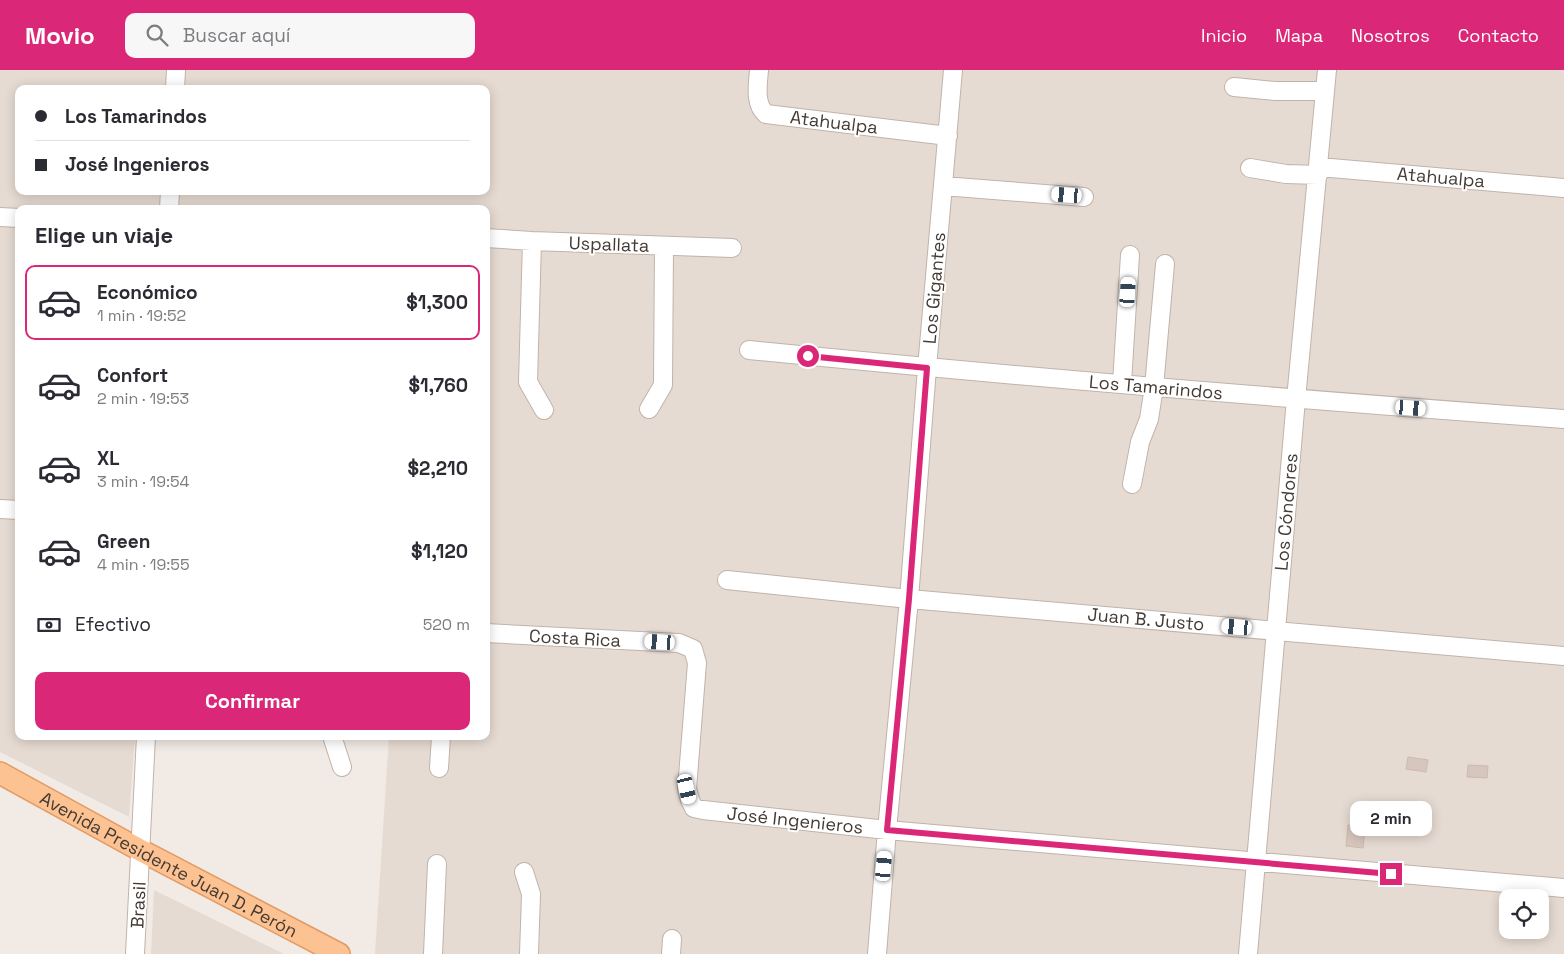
<!DOCTYPE html>
<html lang="es">
<head>
<meta charset="utf-8">
<style>
	:root { --surface:#fff; --page:#f7f7f7; --text:#2b2b33; --muted:#7c7c81; --line:#e1e1e2; --accent:#db2777 }
	body { margin:0; font-family:"Space Grotesk",sans-serif; background:var(--page); color:var(--text); height:100vh; display:flex; flex-direction:column; font-size:19px; white-space:nowrap }
	* { box-sizing:border-box; margin:0 }
	p { font-size:16px; color:var(--muted) }
	.icon { flex:none; width:28px; height:28px; fill:none; stroke:currentColor; stroke-width:2; stroke-linecap:round; stroke-linejoin:round }
	.map { position:relative; flex:1; overflow:hidden }
	.drawer { position:absolute; left:15px; top:135px; width:475px; height:535px; display:flex; flex-direction:column; background:var(--surface); border-radius:10px; box-shadow:0 2px 12px #0003 }
	.drawer>* { flex:none }
	.top-card { position:absolute; left:15px; top:15px; width:475px; height:110px; border-radius:10px; box-shadow:0 2px 12px #0003; display:grid; align-content:center; height:110px; padding:0 20px; background:var(--surface) }
	.buttons { position:absolute; left:1499px; top:819px; display:grid; gap:10px }
	.buttons a { display:grid; place-items:center; width:50px; height:50px; border-radius:10px; background:var(--surface); box-shadow:0 2px 12px #0003; font-size:25px }
	.end { position:absolute; width:22px; height:22px; margin:-11px; border:6px solid #db2777; background:#fff; box-shadow:0 0 0 2px #fff }
	.from { border-radius:50% }
	.bubble { position:absolute; height:35px; border-radius:10px; background:var(--surface); box-shadow:0 2px 12px #0003; font-size:16px; font-weight:600; line-height:35px; text-align:center }
	.car { position:absolute; width:15px; height:30px; margin:-15px -8px; border-radius:6px; box-shadow:0 0 4px 1px #0007; background:linear-gradient(#fff 24%,#345 0 40%,#fff 0 76%,#345 0 86%,#fff 0) }
	.top-card b { display:flex; align-items:center; gap:18px; height:48px; font-size:19px }
	.top-card b+b { border-top:1px solid var(--line) }
	.top-card i { width:12px; height:12px; background:var(--text) }
	ul { padding:0; list-style:none }
	li { display:flex; align-items:center; gap:15px; height:75px; margin:0 10px 8px; padding:0 10px; border:2px solid transparent; border-radius:10px }
	li div { flex:1 }
	li b { display:block; font-size:19px }
	li em { font-style:normal; font-weight:600 }
	li.current { border-color:var(--accent) }
	li>.icon { width:45px; height:45px; stroke-width:1.5 }
	h2 { padding:0 20px; font-size:22px; line-height:60px }
	.pay { display:flex; align-items:center; gap:12px; height:55px; padding:0 20px; font-size:19px }
	.pay p { margin-inline-start:auto }
	.button { display:flex; gap:10px; margin-top:auto; padding:10px 20px }
	.button a { flex:1; height:58px; border-radius:10px; background:var(--accent); color:#fff; font-size:20px; font-weight:600; line-height:58px; text-align:center }
	header { display:flex; align-items:center; gap:30px; box-sizing:border-box; height:70px; padding:0 25px; background:var(--accent); color:#fff }
	header strong { font-size:24px }
	nav { display:flex; gap:28px; margin-inline-start:auto; font-size:18px }
	.search { width:350px; height:45px; background:var(--page); display:flex; align-items:center; gap:12px; box-sizing:border-box; padding:0 18px; border-radius:10px; color:var(--muted); font-size:19px }
	.map>svg:first-child { display:block }
</style>
</head>
<body>
<header>
<strong>Movio</strong>
<div class="search"><svg class="icon" aria-label="search" viewBox="0 0 24 24"><circle cx="10" cy="10" r="6"/><path d="M15 15l6 6"/></svg>Buscar aquí</div>
<nav><a>Inicio</a><a>Mapa</a><a>Nosotros</a><a>Contacto</a></nav>
</header>
<div class="map">
<svg width="1564" height="884" viewBox="0 0 1564 884">
	<rect width="100%" height="100%" fill="#f2eae4"/>
	<path fill="#e6dbd2" fill-rule="evenodd" d="M0 0H1564V884H375L389 666H486V139H19V666H135L129 747 0 682ZM19 19H486V121H19ZM1508 828H1540V860H1508Z
		M154 820 284 884H151Z"/>
	<path fill="#d7c6bd" stroke="#ceb9ad" d="M1408 687 1428 690 1426 702 1406 699Z
		M1468 695 1488 696 1487 708 1467 707Z
		M1348 755 1365 756 1363 778 1346 776Z"/>
	<g fill="none" stroke-linecap="round" stroke-linejoin="round">
		<g stroke="#c0b3aa" stroke-width="20">
			<path id="minor" d="M759 0C758 14 754 34 766 44L948 66
				M1234 17 1275 21H1325
				M175 19 176 0
				M1319 97 1564 118
				M1250 98 1286 104 1318 105
				M943 116 1084 127
				M169 139 170 121
				M0 147 19 148
				M486 168 532 171 732 178
				M532 171 528 312 544 340
				M749 280C1020 307 1292 329 1564 349
				M1122 313 1130 185
				M649 339 663 315 664 176
				M1132 414 1140 372 1149 349 1154 317 1165 194
				M0 439 19 440
				M727 510 909 529 1564 586
				M486 563 679 573 693 579 697 593 687 719 690 730 694 738 703 740 887 760 1564 818
				M332 666 342 697
				M439 698 441 666
				M524 802 531 824 529 884
				M135 884 146 666
				M433 884 437 794
				M671 884 672 869
				M877 884 887 760 909 529 927 298 953 0
				M1248 884 1296 329 1327 0"/>
		</g>
		<g stroke="#e29a62" stroke-width="24">
			<g id="major">
				<path id="s1" d="M0 703 140 780 339 884"/>
			</g>
		</g>
		<use href="#minor" stroke="#fff" stroke-width="18"/>
		<use href="#major" stroke="#fdc292" stroke-width="21"/>
	</g>
	<g fill="none" stroke-linecap="round" stroke-linejoin="round">
		<path stroke="#db2777" stroke-width="6" d="M808 286 927 298 909 529 887 760 1391 804"/>
	</g>
	<g text-anchor="middle" dominant-baseline="central" stroke-width="4" stroke-linejoin="round" paint-order="stroke">
		<g font-size="18" fill="#443a34" stroke="#fff">
			<text transform="translate(834 52) rotate(7)">Atahualpa</text>
			<text transform="translate(1441 107) rotate(5)">Atahualpa</text>
			<text transform="translate(609 174) rotate(2)">Uspallata</text>
			<text transform="translate(934 218) rotate(-85)">Los Gigantes</text>
			<text transform="translate(1156 317) rotate(5)">Los Tamarindos</text>
			<text transform="translate(1286 442) rotate(-85)">Los Cóndores</text>
			<text transform="translate(1146 549) rotate(5)">Juan B. Justo</text>
			<text transform="translate(575 568) rotate(3)">Costa Rica</text>
			<text transform="translate(795 750) rotate(6)">José Ingenieros</text>
			<text stroke="none"><textPath href="#s1" startOffset="192">Avenida Presidente Juan D. Perón</textPath></text>
			<text transform="translate(138 835) rotate(-87)">Brasil</text>
		</g>
	</g>
</svg>
<div class="buttons">
<a><svg class="icon" aria-label="locate" viewBox="0 0 24 24"><circle cx="12" cy="12" r="6"/><path d="M12 2v4M12 18v4M2 12h4M18 12h4"/></svg></a>
</div>
<i class="end from" style="left:808px;top:286px"></i>
<i class="end" style="left:1391px;top:804px"></i>
<div class="bubble" style="left:1350px;top:731px;width:82px">2 min</div>
<i class="car" style="left:1067px;top:125px;rotate:274deg"></i>
<i class="car" style="left:1128px;top:222px;rotate:4deg"></i>
<i class="car" style="left:1411px;top:338px;rotate:94deg"></i>
<i class="car" style="left:1237px;top:557px;rotate:275deg"></i>
<i class="car" style="left:660px;top:572px;rotate:273deg"></i>
<i class="car" style="left:687px;top:719px;rotate:167deg"></i>
<i class="car" style="left:884px;top:796px;rotate:5deg"></i>
<div class="top-card">
<b><i class="from"></i>Los Tamarindos</b>
<b><i></i>José Ingenieros</b>
</div>
<section class="drawer">
<h2>Elige un viaje</h2>
<ul>
<li class="current"><svg class="icon" aria-label="car" viewBox="0 0 24 24"><path d="M5 17H2v-5l4-1 3-4h7l3 4 3 1v5h-3M9 17h6M6 11h13"/><circle cx="7" cy="17" r="2"/><circle cx="17" cy="17" r="2"/></svg><div><b>Económico</b><p>1 min · 19:52</p></div><em>$1,300</em></li>
<li><svg class="icon" aria-label="car" viewBox="0 0 24 24"><path d="M5 17H2v-5l4-1 3-4h7l3 4 3 1v5h-3M9 17h6M6 11h13"/><circle cx="7" cy="17" r="2"/><circle cx="17" cy="17" r="2"/></svg><div><b>Confort</b><p>2 min · 19:53</p></div><em>$1,760</em></li>
<li><svg class="icon" aria-label="car" viewBox="0 0 24 24"><path d="M5 17H2v-5l4-1 3-4h7l3 4 3 1v5h-3M9 17h6M6 11h13"/><circle cx="7" cy="17" r="2"/><circle cx="17" cy="17" r="2"/></svg><div><b>XL</b><p>3 min · 19:54</p></div><em>$2,210</em></li>
<li><svg class="icon" aria-label="car" viewBox="0 0 24 24"><path d="M5 17H2v-5l4-1 3-4h7l3 4 3 1v5h-3M9 17h6M6 11h13"/><circle cx="7" cy="17" r="2"/><circle cx="17" cy="17" r="2"/></svg><div><b>Green</b><p>4 min · 19:55</p></div><em>$1,120</em></li>
</ul>
<div class="pay"><svg class="icon" aria-label="cash" viewBox="0 0 24 24"><path d="M3 7h18v10H3z"/><circle cx="12" cy="12" r="2"/></svg>Efectivo<p>520 m</p></div>
<div class="button"><a>Confirmar</a></div>
</section>
</div>
</body>
</html>
